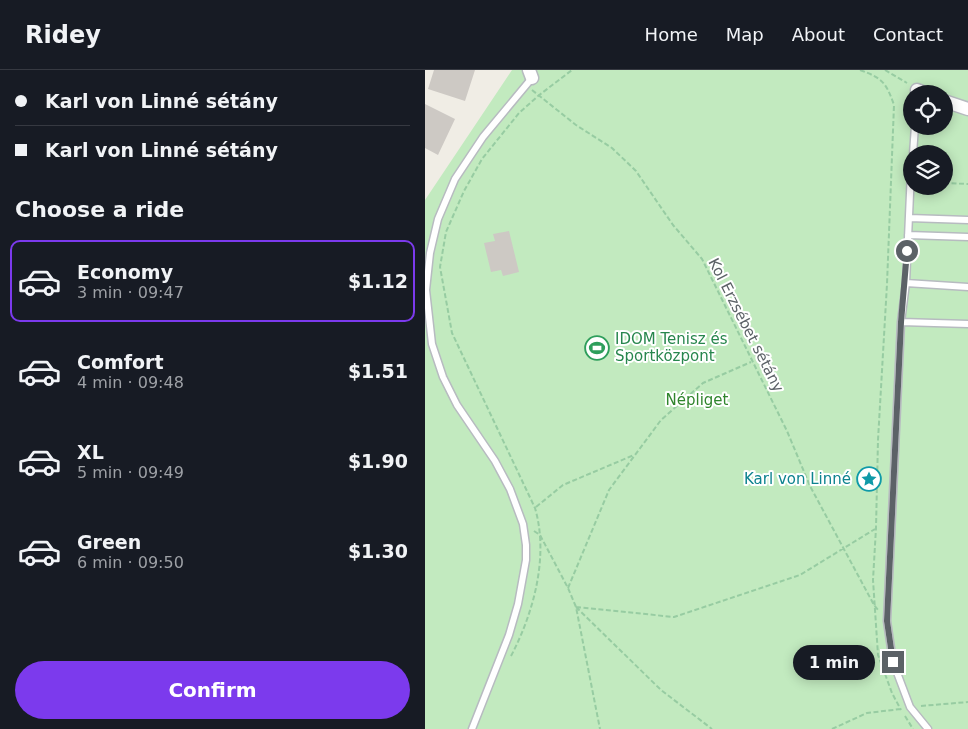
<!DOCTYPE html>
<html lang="en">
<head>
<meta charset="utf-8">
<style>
	:root { --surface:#171b24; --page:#242831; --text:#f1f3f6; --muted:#9ea1a6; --line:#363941; --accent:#7c3aed }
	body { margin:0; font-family:"DejaVu Sans",sans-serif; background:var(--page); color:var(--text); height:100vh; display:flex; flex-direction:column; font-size:19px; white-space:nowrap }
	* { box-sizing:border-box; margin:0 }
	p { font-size:16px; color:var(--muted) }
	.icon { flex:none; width:28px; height:28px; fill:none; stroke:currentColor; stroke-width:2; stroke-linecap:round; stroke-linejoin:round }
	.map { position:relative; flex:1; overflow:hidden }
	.panel { display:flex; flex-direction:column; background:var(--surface); width:425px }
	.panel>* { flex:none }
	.banner { display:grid; align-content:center; height:110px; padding:0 15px; background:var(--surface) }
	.tools { position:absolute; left:478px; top:15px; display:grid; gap:10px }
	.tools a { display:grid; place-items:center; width:50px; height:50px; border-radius:50%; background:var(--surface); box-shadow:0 2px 12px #0003; font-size:25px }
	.end { position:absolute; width:22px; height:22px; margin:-11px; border:6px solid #5c6267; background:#fff; box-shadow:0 0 0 2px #fff }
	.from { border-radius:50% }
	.bubble { position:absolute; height:35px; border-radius:18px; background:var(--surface); box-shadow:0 2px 12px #0003; font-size:16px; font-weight:600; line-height:35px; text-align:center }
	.banner b { display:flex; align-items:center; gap:18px; height:48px; font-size:19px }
	.banner b+b { border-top:1px solid var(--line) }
	.banner i { width:12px; height:12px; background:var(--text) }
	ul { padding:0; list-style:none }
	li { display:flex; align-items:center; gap:15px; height:82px; margin:0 10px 8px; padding:0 5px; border:2px solid transparent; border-radius:10px }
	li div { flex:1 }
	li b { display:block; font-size:19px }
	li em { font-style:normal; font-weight:600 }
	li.current { border-color:var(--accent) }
	li>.icon { width:45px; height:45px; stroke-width:1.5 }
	h2 { padding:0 15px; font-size:22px; line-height:60px }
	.action { display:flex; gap:10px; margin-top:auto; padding:10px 15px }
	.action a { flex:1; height:58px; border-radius:30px; background:var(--accent); color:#fff; font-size:20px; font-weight:600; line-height:58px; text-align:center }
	header { display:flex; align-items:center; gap:30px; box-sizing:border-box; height:70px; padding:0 25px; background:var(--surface); border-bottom:1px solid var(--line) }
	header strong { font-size:24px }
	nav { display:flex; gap:28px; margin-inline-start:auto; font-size:18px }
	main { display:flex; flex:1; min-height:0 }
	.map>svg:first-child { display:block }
</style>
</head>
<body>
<header>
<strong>Ridey</strong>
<nav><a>Home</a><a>Map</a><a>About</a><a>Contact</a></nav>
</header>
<main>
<section class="panel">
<div class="banner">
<b><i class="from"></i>Karl von Linné sétány</b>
<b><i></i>Karl von Linné sétány</b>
</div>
<h2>Choose a ride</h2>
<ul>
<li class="current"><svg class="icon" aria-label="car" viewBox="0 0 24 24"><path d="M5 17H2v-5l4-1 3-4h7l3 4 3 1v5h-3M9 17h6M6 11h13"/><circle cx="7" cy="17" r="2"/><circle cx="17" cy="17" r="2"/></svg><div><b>Economy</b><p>3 min · 09:47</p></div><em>$1.12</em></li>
<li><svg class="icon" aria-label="car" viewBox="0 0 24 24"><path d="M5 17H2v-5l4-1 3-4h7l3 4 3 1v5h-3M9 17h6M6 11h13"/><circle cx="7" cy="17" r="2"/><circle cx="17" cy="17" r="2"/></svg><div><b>Comfort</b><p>4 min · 09:48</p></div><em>$1.51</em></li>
<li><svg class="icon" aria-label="car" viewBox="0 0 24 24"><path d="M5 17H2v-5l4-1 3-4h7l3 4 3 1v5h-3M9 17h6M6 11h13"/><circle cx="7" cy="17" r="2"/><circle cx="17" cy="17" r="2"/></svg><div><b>XL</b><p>5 min · 09:49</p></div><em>$1.90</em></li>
<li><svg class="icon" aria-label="car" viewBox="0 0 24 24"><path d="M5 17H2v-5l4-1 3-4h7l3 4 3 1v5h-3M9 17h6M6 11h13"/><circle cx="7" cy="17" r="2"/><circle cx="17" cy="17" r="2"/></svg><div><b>Green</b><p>6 min · 09:50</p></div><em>$1.30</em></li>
</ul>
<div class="action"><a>Confirm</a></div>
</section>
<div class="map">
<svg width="543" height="659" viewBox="0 0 543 659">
	<rect width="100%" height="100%" fill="#f0ede5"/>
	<path fill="#c2eabf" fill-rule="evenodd" d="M87 0H543V659H0V130ZM486 24H519V56H486ZM486 84H519V116H486Z"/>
	<path fill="#cdc9c4" d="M9 0H50L40 31 3 19Z
		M0 34 30 49 13 85 0 78Z
		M84 161 94 202 78 206 76 200 66 202 59 173 70 171 68 164Z"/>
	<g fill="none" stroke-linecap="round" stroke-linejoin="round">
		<g stroke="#b7bbc0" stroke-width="9">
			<path id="service" d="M488 84 490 56
				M486 101 481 213 476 252 462 551 468 592 485 637 503 659
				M484 148 543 150
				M483 165 543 167
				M481 213 543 217
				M476 252 543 254
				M47 659 84 565 93 534 101 490V475L98 454 85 419 70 391 32 335 18 307 7 274 1 220 5 183 13 149 30 109 58 67 107 8"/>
		</g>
		<g stroke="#b7bbc0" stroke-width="15">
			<path id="minor" d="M104 0 107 8
				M492 20 502 24
				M519 31 543 39"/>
		</g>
		<path stroke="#97cca2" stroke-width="2" stroke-dasharray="5 2.5" stroke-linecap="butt" d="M435 0C457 8 461 12 469 35L462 214 453 370 451 458 448 510 453 585 467 623 476 640
			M460 0 482 13
			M107 20 151 55 187 78 211 101 248 155 277 189 362 361 385 416 449 535 453 540
			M519 113 543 114
			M111 437 138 415 209 385
			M109 461 115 465 143 518 151 537 175 659
			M143 518 184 420 236 350 278 313 326 292
			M151 537 249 547 375 505 450 459
			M151 537 236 620 287 659
			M86 586C109 542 124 486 110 438L27 263 15 197 21 162 39 121 57 89 94 43 113 26 147 0
			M496 636 543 632
			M480 646 488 659
			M407 659 442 643 476 639"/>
		<use href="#service" stroke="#fff" stroke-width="6"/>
		<use href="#minor" stroke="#fff" stroke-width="12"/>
	</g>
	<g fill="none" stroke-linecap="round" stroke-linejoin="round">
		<path stroke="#5c6267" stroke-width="6" d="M468 592 462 551 476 252 482 181"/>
	</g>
	<defs>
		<g id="stadium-ring" transform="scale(1.25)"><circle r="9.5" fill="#fff" stroke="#2e9e5b" stroke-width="1.5"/><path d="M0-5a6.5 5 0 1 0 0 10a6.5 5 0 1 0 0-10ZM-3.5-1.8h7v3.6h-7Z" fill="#2e9e5b"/></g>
		<g id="sight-ring" transform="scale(1.25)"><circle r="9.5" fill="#fff" stroke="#0f9aa8" stroke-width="1.5"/><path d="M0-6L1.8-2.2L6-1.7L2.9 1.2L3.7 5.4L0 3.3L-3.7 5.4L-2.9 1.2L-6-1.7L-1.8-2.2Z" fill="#0f9aa8"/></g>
	</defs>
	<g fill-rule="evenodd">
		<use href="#stadium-ring" x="172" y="278"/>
		<use href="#sight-ring" x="444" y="409"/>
	</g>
	<g text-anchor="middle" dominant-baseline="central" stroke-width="4" stroke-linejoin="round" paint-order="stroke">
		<g font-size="15" fill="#5c6267" stroke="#fff">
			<text transform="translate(321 255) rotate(63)">Kol Erzsébet sétány</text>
		</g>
		<g font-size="15" fill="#27864d" stroke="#fff" text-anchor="start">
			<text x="190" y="269">IDOM Tenisz és<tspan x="190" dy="17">Sportközpont</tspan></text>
		</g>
		<g font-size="15" fill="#30852d" stroke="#fff">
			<text x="272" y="330">Népliget</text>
		</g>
		<g font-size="15" fill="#0d838f" stroke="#fff" text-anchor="end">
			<text x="426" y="409">Karl von Linné</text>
		</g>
	</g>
</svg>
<div class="tools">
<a><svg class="icon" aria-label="locate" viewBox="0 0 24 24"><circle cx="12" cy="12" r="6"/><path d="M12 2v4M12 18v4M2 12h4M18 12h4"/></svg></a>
<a><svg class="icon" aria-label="layers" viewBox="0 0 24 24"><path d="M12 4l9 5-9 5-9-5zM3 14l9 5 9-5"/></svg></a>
</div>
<i class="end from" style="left:482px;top:181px"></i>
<i class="end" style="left:468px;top:592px"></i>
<div class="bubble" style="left:368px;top:575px;width:82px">1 min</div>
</div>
</main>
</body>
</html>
